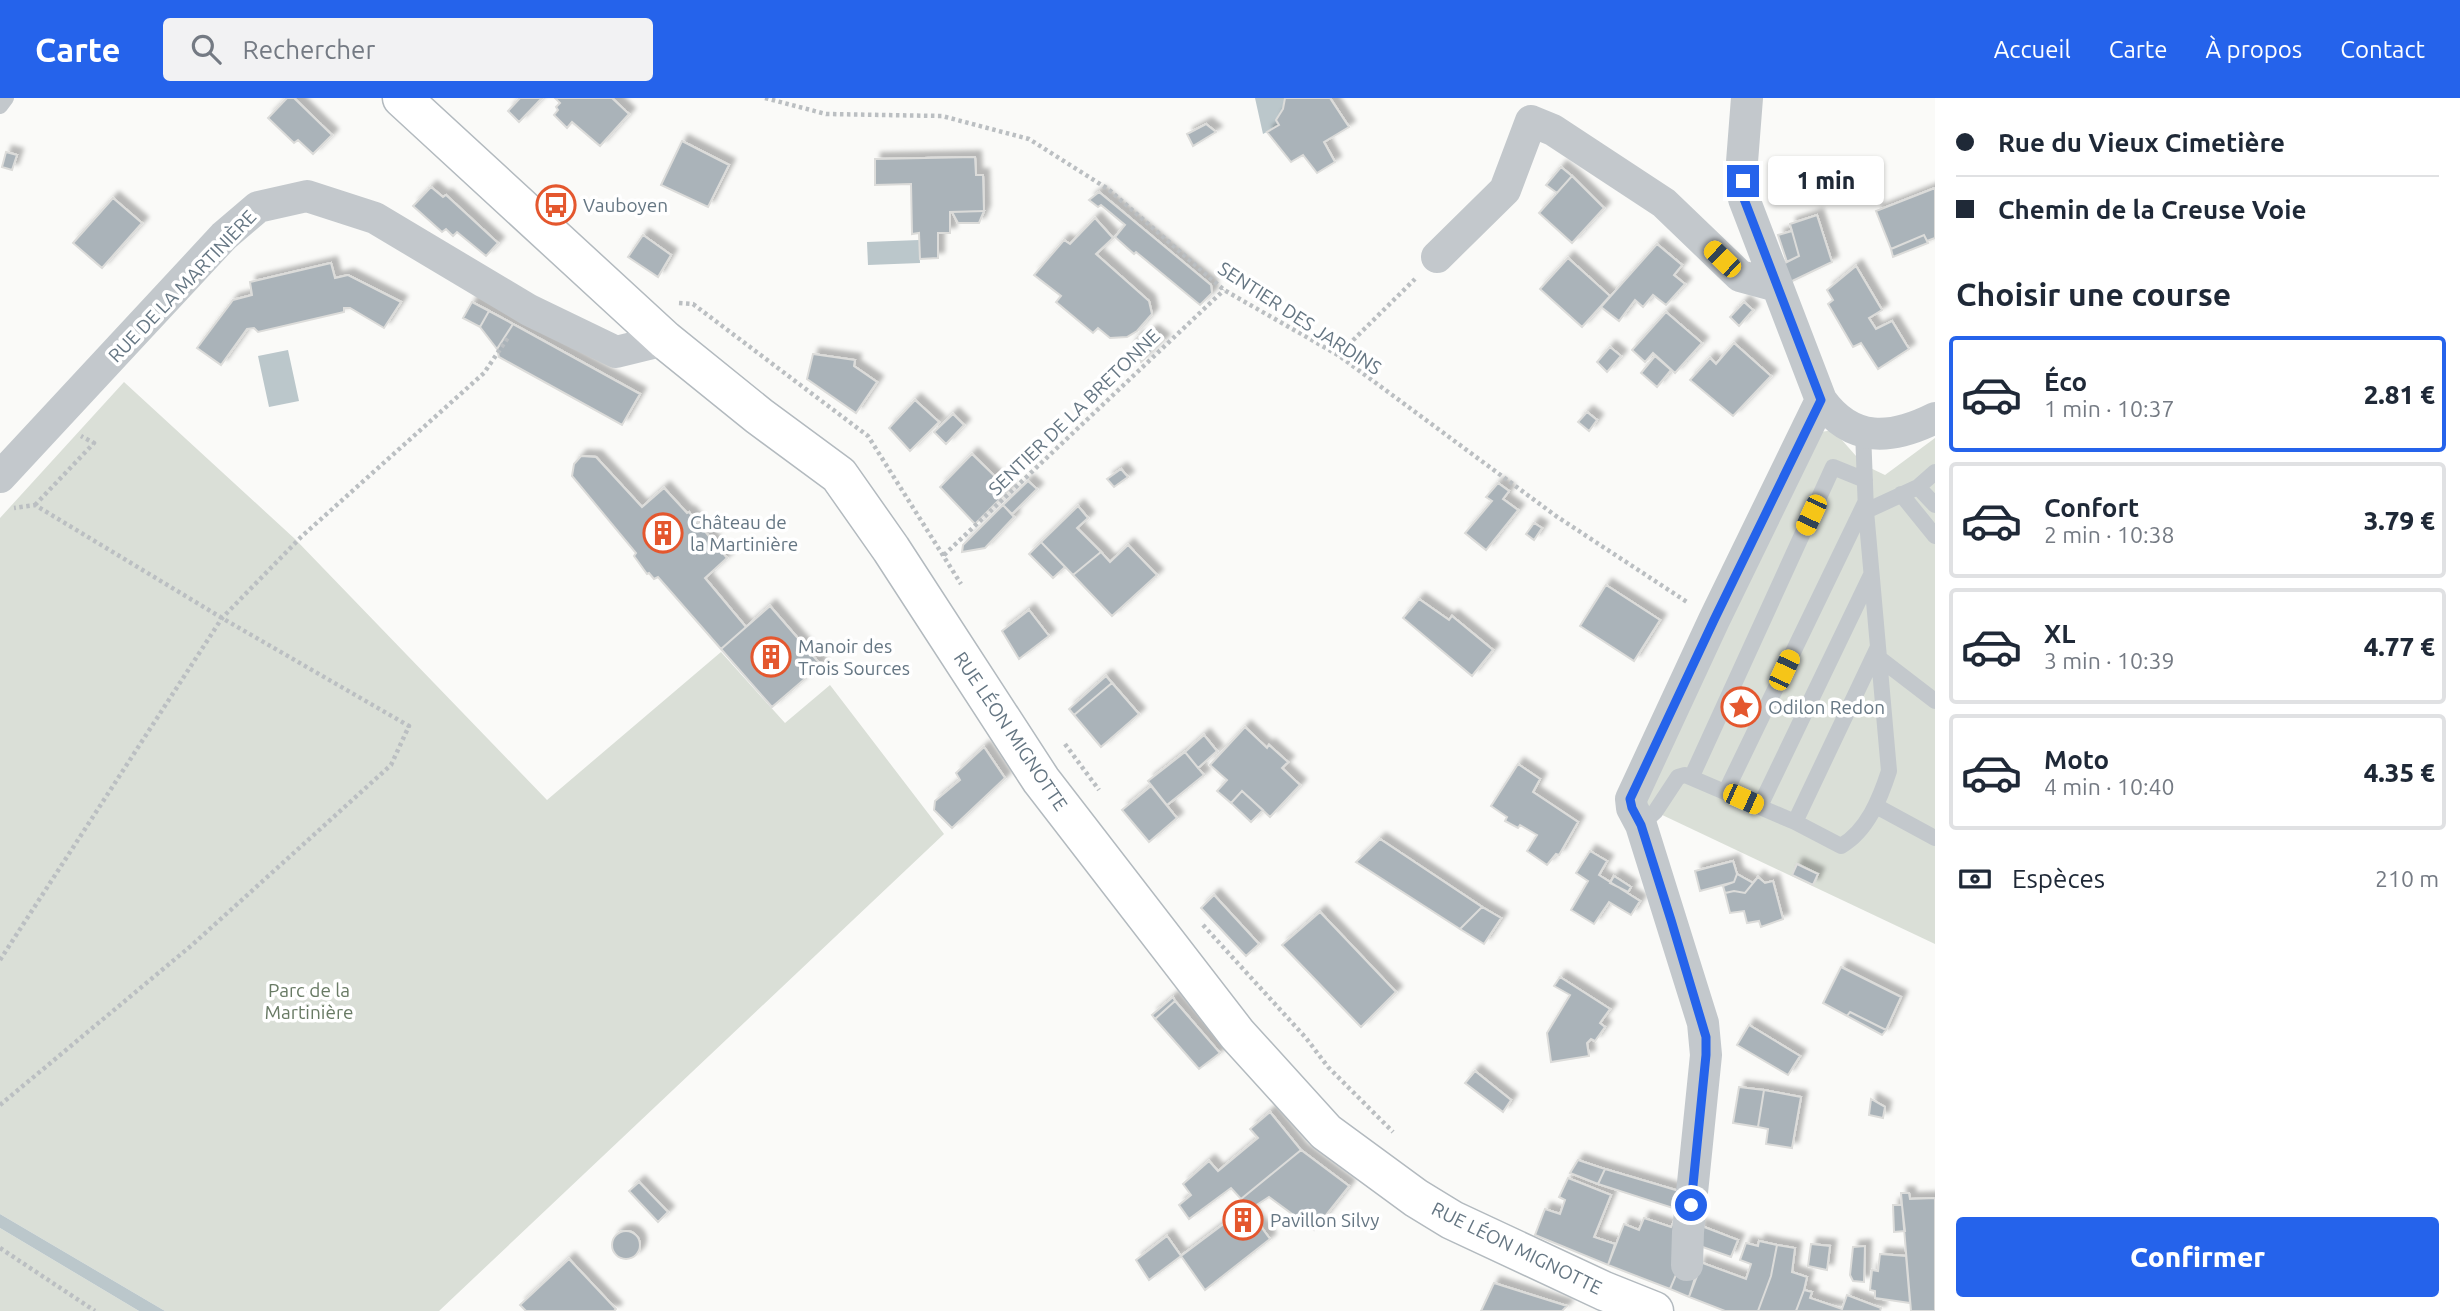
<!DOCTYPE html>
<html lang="fr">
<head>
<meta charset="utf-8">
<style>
	:root { --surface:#fff; --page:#f2f2f3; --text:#1f2937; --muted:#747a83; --line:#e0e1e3; --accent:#2563eb }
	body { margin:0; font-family:Ubuntu,sans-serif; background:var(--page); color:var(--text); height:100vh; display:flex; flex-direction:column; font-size:26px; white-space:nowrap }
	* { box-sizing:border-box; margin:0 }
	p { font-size:23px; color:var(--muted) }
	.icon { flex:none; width:38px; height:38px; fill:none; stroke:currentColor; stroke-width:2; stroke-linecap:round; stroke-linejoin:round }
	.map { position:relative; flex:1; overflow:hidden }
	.drawer { display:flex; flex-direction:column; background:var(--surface); width:525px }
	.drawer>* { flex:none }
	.hud { display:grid; align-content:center; height:154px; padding:0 21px; background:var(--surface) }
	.end { position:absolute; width:32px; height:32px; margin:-16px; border:9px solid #2563eb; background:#fff; box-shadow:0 0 0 4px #fff }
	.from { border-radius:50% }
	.bubble { position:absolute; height:49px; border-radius:7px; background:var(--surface); box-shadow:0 2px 5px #0004; font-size:23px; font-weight:800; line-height:49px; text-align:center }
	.car { position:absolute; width:21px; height:42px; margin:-21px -10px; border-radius:9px; box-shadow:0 0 5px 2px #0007; background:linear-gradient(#f5c518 24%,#345 0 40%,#f5c518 0 76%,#345 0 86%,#f5c518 0) }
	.hud b { display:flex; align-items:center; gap:24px; height:66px; font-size:26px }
	.hud b+b { border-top:2px solid var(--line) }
	.hud i { width:18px; height:18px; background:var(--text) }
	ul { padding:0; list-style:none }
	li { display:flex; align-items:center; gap:21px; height:116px; margin:0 14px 10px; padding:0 7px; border:4px solid var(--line); border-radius:7px }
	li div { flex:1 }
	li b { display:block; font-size:26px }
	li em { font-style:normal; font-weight:800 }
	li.selected { border-color:var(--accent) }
	li>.icon { width:63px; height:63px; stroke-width:1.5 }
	h2 { padding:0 21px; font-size:32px; line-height:84px }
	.pay { display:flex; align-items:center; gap:18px; height:77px; padding:0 21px; font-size:26px }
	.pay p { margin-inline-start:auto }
	.cta { display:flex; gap:14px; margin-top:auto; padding:14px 21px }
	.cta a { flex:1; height:80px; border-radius:7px; background:var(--accent); color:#fff; font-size:28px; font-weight:800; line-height:80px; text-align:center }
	header { display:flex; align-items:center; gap:42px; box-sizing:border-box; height:98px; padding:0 35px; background:var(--accent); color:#fff }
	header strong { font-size:33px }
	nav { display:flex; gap:38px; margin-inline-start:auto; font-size:24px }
	.search { width:490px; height:63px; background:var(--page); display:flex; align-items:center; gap:18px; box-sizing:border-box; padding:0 24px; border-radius:7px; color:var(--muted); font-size:26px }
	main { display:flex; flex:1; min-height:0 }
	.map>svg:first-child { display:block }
</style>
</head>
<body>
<header>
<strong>Carte</strong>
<div class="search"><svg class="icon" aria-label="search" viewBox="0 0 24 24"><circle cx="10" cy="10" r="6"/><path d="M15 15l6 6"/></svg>Rechercher</div>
<nav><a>Accueil</a><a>Carte</a><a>À propos</a><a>Contact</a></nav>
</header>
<main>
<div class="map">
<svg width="1935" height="1213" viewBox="0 0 1935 1213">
	<defs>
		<filter id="shadow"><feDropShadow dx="6" dy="-6" stdDeviation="2" flood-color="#0004"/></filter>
	</defs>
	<rect width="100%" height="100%" fill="#fafaf8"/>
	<path fill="#dadfd7" d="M124 284 295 441 547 702 721 554 785 625 830 587 944 736 439 1213H165L0 1116V420Z
		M1833 332 1864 367 1885 377 1935 340V846L1639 706 1815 335Z
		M0 1130 139 1213H0Z"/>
	<path fill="#bbc7cb" d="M1255 0H1285V2L1279 27 1263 36Z
		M919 142 920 165 868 167 867 144Z
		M288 252 299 303 269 309 258 258Z
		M0 1116 165 1213H139L0 1130Z"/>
	<path fill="#aab3b9" stroke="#dcdcda" stroke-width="2" filter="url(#shadow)" d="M287 0H294L332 37 313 56 298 42 294 45 268 20Z
		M520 0H542L519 24 508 13Z
		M555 0H612L629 16 600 48 572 24 567 30 554 17 558 12 556 9 560 5Z
		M1285 0H1330L1349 29 1324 44 1335 64 1317 75 1303 57 1291 64 1267 34 1279 27 1276 22 1283 11Z
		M1206 26 1216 34 1193 48 1187 36Z
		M682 43 729 67 708 109 661 87Z
		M6 54 17 57 12 72 2 69Z
		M975 59 976 77H983L984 113 950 114V135H938V160L920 161 919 135 912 136 911 86 875 87V61Z
		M1561 69 1572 78 1557 95 1546 87Z
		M1572 78 1604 110 1572 145 1539 115Z
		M431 89 443 99 446 97 498 145 486 158 457 134 453 138 446 131 442 134 413 108Z
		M1935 90V140L1927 143 1924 137 1891 151 1876 113Z
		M1099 94 1211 187 1212 195 1200 207 1136 154 1134 156 1115 139 1125 127 1101 107 1098 109 1089 102Z
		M113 100 142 125 102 170 73 145Z
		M984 113 979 125H958L952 114Z
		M1817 117 1832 164 1786 186 1780 167 1799 158 1790 126Z
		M1095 120 1113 140 1096 156 1149 203 1152 216 1137 233 1127 239 1110 240 1098 230 1093 235 1056 204 1061 198 1034 177 1064 142 1070 146Z
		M1792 133 1799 158 1787 164 1778 137Z
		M643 137 671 157 658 179 628 159Z
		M1924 137 1928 145 1893 159 1891 151Z
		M1657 146 1682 167 1674 177 1685 186 1666 207 1653 197 1643 209 1635 202 1619 223 1601 209Z
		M1568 160 1610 198 1582 229 1540 191Z
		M331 165 335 180 348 177 401 204 384 230 350 210H344V214L258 234 254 230 247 231 221 267 197 250 233 202 252 197 250 184Z
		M1856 168 1882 212 1869 220 1876 231 1892 223 1909 251 1878 271 1861 245 1853 249 1828 206 1833 202 1827 192Z
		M472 204 489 213 480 229 463 220Z
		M1744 204 1753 212 1739 228 1730 219Z
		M489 213 513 226 497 251 480 229Z
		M1666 214 1702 245 1675 275 1653 255 1645 264 1632 252Z
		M513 226 640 296 622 327 499 259 497 251Z
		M1152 233 1164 242 1141 264 1130 253 1132 246 1138 239 1141 242Z
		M1734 245 1771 278 1733 318 1690 282 1710 260 1716 266Z
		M1610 249 1621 258 1607 274 1597 264Z
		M813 256 855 262 854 268 877 284 856 315 807 281Z
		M1655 258 1671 272 1657 289 1641 275Z
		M915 302 939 324 910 353 889 330Z
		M1587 314 1597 322 1589 333 1578 324Z
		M953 316 964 327 946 346 934 334Z
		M972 356 1009 392 975 426 940 389Z
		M581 358 596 359 642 409 664 390 687 415 689 414 727 460 705 480 746 529 721 551 658 479 654 481 649 475 647 476 634 458 636 455 572 378 574 366Z
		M1121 371 1128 379 1114 389 1107 381Z
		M1028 383 1037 391 1012 416 1003 407Z
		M1498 385 1509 393 1503 401 1518 412 1486 452 1465 435 1492 403 1486 399Z
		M1003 407 1014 419 985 450 962 454 963 447Z
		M1078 408 1088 420 1077 430 1101 454 1073 477 1041 444Z
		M1534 425 1542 430 1534 442 1526 436Z
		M1041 444 1065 469 1053 480 1029 456Z
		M1128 447 1157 477 1112 518 1073 477 1101 454 1110 464Z
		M1606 487 1660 522 1634 563 1580 528Z
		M1419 501 1449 522 1452 518 1493 552 1472 578 1403 520Z
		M770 508 821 567 772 609 721 551Z
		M1029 512 1049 538 1019 561 1002 533Z
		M1106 578 1112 585 1074 617 1069 611Z
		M1112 585 1139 616 1101 649 1074 617Z
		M1245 629 1267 650 1269 647 1288 664 1282 670 1300 687 1270 719 1242 693 1231 705 1217 693 1227 682 1210 667Z
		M1204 637 1217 653 1198 670 1185 654Z
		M984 649 1005 680 952 730 934 712 935 703 960 682 956 675Z
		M1185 654 1204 677 1167 707 1148 683Z
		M1518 666 1540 681 1533 694 1578 724 1559 757 1556 756 1547 767 1527 753 1537 737 1520 727 1518 730 1505 723 1507 719 1491 708Z
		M1151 688 1177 720 1149 744 1122 712Z
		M1242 693 1263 712 1251 724 1231 705Z
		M1380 741 1482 809 1460 831 1356 764Z
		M1590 753 1607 763 1599 777 1640 803 1631 817 1609 804 1594 826 1571 812 1588 783 1576 775Z
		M1733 763 1737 776 1734 784 1700 793 1695 773Z
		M1797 766 1818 776 1813 787 1792 777Z
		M1737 776 1753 785 1745 795 1734 793 1725 795 1723 788 1734 784Z
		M1614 778 1631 789 1628 794 1610 785Z
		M1758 779 1765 785 1773 783 1783 821 1761 829 1759 823 1747 825 1744 813 1730 815 1725 795 1734 793 1745 795Z
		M1214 797 1259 846 1246 858 1201 810Z
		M1482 809 1501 820 1484 846 1460 831Z
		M1320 814 1396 894 1361 929 1282 847Z
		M1841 869 1901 899 1886 932 1850 914 1847 918 1823 905Z
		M1560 879 1610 911 1600 925 1605 929 1595 943 1591 941 1587 945 1589 958 1551 964 1547 935 1570 897 1554 888Z
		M1173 899 1175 903 1155 921 1152 917Z
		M1175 903 1220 955 1199 971 1155 921Z
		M1850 914 1886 932 1882 937 1847 918Z
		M1749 927 1800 958 1788 977 1737 947Z
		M1475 973 1511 1002 1503 1014 1465 985Z
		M1739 989 1764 992 1758 1029 1733 1025Z
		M1764 992 1801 999 1792 1050 1766 1046 1768 1031 1758 1029Z
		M1871 1001 1885 1009 1883 1020 1869 1017Z
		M1270 1014 1301 1052 1241 1101 1231 1090 1189 1121 1179 1107 1191 1097 1183 1086 1209 1063 1218 1073 1258 1040 1250 1031Z
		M1301 1052 1349 1088 1314 1132 1269 1099 1249 1112 1270 1141 1205 1192 1181 1158 1245 1110 1241 1101Z
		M1578 1062 1605 1071 1598 1086 1570 1075Z
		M1605 1071 1679 1093 1676 1111 1598 1086Z
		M1568 1080 1611 1097 1594 1139 1615 1146 1608 1167 1535 1137 1545 1111 1560 1116 1565 1102 1559 1099Z
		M639 1084 668 1114 658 1124 629 1093Z
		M1901 1095H1909L1910 1101 1935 1100V1213H1911Z
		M1893 1107H1902L1905 1133 1894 1134Z
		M1644 1120 1671 1129 1674 1123 1681 1165 1670 1191 1608 1167 1624 1126 1639 1132Z
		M1699 1127 1738 1142 1731 1159 1697 1147Z
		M612 1147a14 14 0 1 1 28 0a14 14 0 1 1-28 0Z
		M1167 1138 1181 1158 1149 1182 1136 1162Z
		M1759 1143 1777 1147 1771 1178 1758 1213H1725L1689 1199 1700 1164 1746 1181 1751 1166 1740 1162 1746 1145 1758 1148Z
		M1811 1146 1830 1148 1827 1172 1808 1168Z
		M1777 1147 1795 1150 1792 1174 1807 1179 1804 1192 1796 1213H1758L1771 1178Z
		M1865 1148 1864 1184 1853 1183 1850 1177 1853 1149Z
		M1880 1156 1906 1158 1910 1205 1875 1200V1193L1870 1192 1872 1172 1878 1173Z
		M569 1161 616 1211 614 1213H526L520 1207Z
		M1681 1165 1697 1178 1689 1199 1670 1191Z
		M1494 1185 1567 1208 1562 1213H1481Z
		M1804 1192 1812 1194 1810 1200 1842 1211 1847 1197 1881 1210 1880 1213H1796Z"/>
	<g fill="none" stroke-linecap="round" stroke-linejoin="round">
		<g stroke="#b3babf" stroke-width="41">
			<path id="secondary" d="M402 0 665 242 759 318 839 377 891 451 1041 682 1237 936 1326 1034 1416 1100 1452 1122 1604 1193 1654 1213"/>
		</g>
		<path stroke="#bbbfc2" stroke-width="4.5" stroke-dasharray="3.5 3.5" stroke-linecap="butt" d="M765 0 826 16 942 18 1029 41 1108 91 1224 192 1338 257 1556 418 1687 504
			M679 205 693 206 868 338 961 486
			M1338 257 1415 181
			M35 407 94 345 81 338
			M944 457 1224 192
			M1065 646 1099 692
			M1203 827 1306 940 1328 969 1393 1034
			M0 862 222 520 301 439 484 275 509 238
			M0 1007 192 847 391 667 409 628 222 520 35 407 14 410
			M0 1150 95 1213"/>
		<path stroke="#c3c8cc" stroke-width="16" d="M0 8 6 0
			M1918 389 1935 407
			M1901 396 1935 438
			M1866 413 1918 389 1935 374
			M1879 560 1935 603
			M1692 678 1833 369 1865 382
			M1726 693 1865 405
			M1760 708 1871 477
			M1876 708 1935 740
			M1795 724 1878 549
			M1641 727 1655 714 1678 679 1685 677 1795 724 1841 748C1867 733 1880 701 1889 673L1866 413 1863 333"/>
		<path stroke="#c3c8cc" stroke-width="32" d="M1747 0 1742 64 1744 101 1821 302C1852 345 1891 342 1935 320
			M1437 159 1505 92 1531 23 1553 32 1664 105 1740 178 1777 188
			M0 379 224 138 258 109 307 98 375 120 529 212 616 254 665 242
			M1687 1167 1688 1134 1706 957 1703 925 1641 727 1632 710 1631 701 1714 522 1821 302"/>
		<use href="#secondary" stroke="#fff" stroke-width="38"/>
	</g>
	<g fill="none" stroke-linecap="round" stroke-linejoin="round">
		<path stroke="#2563eb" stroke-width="9" d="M1691 1107 1706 957V939L1671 822 1641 727 1632 710 1630 701 1714 522 1821 302 1744 101 1743 83"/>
	</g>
	<defs>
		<g id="bus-ring" transform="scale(2.0125)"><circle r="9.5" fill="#fff" stroke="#e4572e" stroke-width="1.5"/><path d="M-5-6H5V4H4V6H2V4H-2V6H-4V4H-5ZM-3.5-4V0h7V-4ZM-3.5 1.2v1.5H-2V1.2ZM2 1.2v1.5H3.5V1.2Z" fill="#e4572e"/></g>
		<g id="building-ring" transform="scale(2.0125)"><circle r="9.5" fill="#fff" stroke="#e4572e" stroke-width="1.5"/><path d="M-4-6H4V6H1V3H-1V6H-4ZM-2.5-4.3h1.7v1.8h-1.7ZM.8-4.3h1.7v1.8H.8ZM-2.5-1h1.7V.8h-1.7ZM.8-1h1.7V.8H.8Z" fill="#e4572e"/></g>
		<g id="sight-ring" transform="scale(2.0125)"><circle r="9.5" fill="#fff" stroke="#e4572e" stroke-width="1.5"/><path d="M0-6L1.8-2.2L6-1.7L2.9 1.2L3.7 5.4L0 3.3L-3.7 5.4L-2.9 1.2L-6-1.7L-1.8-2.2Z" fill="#e4572e"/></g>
	</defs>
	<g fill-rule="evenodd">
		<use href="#bus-ring" x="556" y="107"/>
		<use href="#building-ring" x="663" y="435"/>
		<use href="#building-ring" x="771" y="559"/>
		<use href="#sight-ring" x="1741" y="609"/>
		<use href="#building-ring" x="1243" y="1122"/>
	</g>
	<g text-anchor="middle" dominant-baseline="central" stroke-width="7" stroke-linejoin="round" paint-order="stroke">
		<g font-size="19" fill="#657683" stroke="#fff" text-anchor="start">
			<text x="583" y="107">Vauboyen</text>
			<text x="690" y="424">Château de<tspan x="690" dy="22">la Martinière</tspan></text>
			<text x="798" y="548">Manoir des<tspan x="798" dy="22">Trois Sources</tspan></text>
			<text x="1768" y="609">Odilon Redon</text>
			<text x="1270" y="1122">Pavillon Silvy</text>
		</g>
		<g font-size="19" fill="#657683" stroke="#fff">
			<text transform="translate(182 188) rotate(-46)">RUE DE LA MARTINIÈRE</text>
			<text transform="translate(1300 220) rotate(33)">SENTIER DES JARDINS</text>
			<text transform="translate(1074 314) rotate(-44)">SENTIER DE LA BRETONNE</text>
			<text transform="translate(1011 633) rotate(56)">RUE LÉON MIGNOTTE</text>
			<text transform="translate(1517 1150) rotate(26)">RUE LÉON MIGNOTTE</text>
		</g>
		<g font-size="19" fill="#687a64" stroke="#fff">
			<text x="309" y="892">Parc de la<tspan x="309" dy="22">Martinière</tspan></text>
		</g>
	</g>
</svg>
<i class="end from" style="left:1691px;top:1107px"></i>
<i class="end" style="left:1743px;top:83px"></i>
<div class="bubble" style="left:1768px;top:58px;width:116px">1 min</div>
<i class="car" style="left:1722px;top:161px;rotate:314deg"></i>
<i class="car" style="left:1811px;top:417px;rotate:205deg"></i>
<i class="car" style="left:1784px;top:572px;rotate:25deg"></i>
<i class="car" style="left:1743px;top:701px;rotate:114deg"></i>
</div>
<section class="drawer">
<div class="hud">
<b><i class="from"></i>Rue du Vieux Cimetière</b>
<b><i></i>Chemin de la Creuse Voie</b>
</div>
<h2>Choisir une course</h2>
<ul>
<li class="selected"><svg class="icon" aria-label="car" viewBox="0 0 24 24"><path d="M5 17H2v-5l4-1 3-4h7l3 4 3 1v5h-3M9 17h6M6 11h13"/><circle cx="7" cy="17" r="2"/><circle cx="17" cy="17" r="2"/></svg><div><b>Éco</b><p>1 min · 10:37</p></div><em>2.81 €</em></li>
<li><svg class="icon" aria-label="car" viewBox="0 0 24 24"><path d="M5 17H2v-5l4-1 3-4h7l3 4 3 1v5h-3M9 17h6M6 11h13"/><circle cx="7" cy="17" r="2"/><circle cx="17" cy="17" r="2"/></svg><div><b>Confort</b><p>2 min · 10:38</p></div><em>3.79 €</em></li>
<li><svg class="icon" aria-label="car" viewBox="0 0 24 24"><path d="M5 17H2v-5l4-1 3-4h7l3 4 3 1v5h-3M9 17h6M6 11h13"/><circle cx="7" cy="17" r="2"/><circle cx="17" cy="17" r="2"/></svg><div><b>XL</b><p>3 min · 10:39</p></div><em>4.77 €</em></li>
<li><svg class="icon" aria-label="car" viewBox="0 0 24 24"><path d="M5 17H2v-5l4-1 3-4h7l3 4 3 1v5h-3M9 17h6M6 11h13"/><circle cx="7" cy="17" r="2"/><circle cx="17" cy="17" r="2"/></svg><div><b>Moto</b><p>4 min · 10:40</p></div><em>4.35 €</em></li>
</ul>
<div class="pay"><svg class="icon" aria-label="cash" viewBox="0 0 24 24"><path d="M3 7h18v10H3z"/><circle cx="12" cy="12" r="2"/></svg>Espèces<p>210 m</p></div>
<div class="cta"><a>Confirmer</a></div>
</section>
</main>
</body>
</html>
